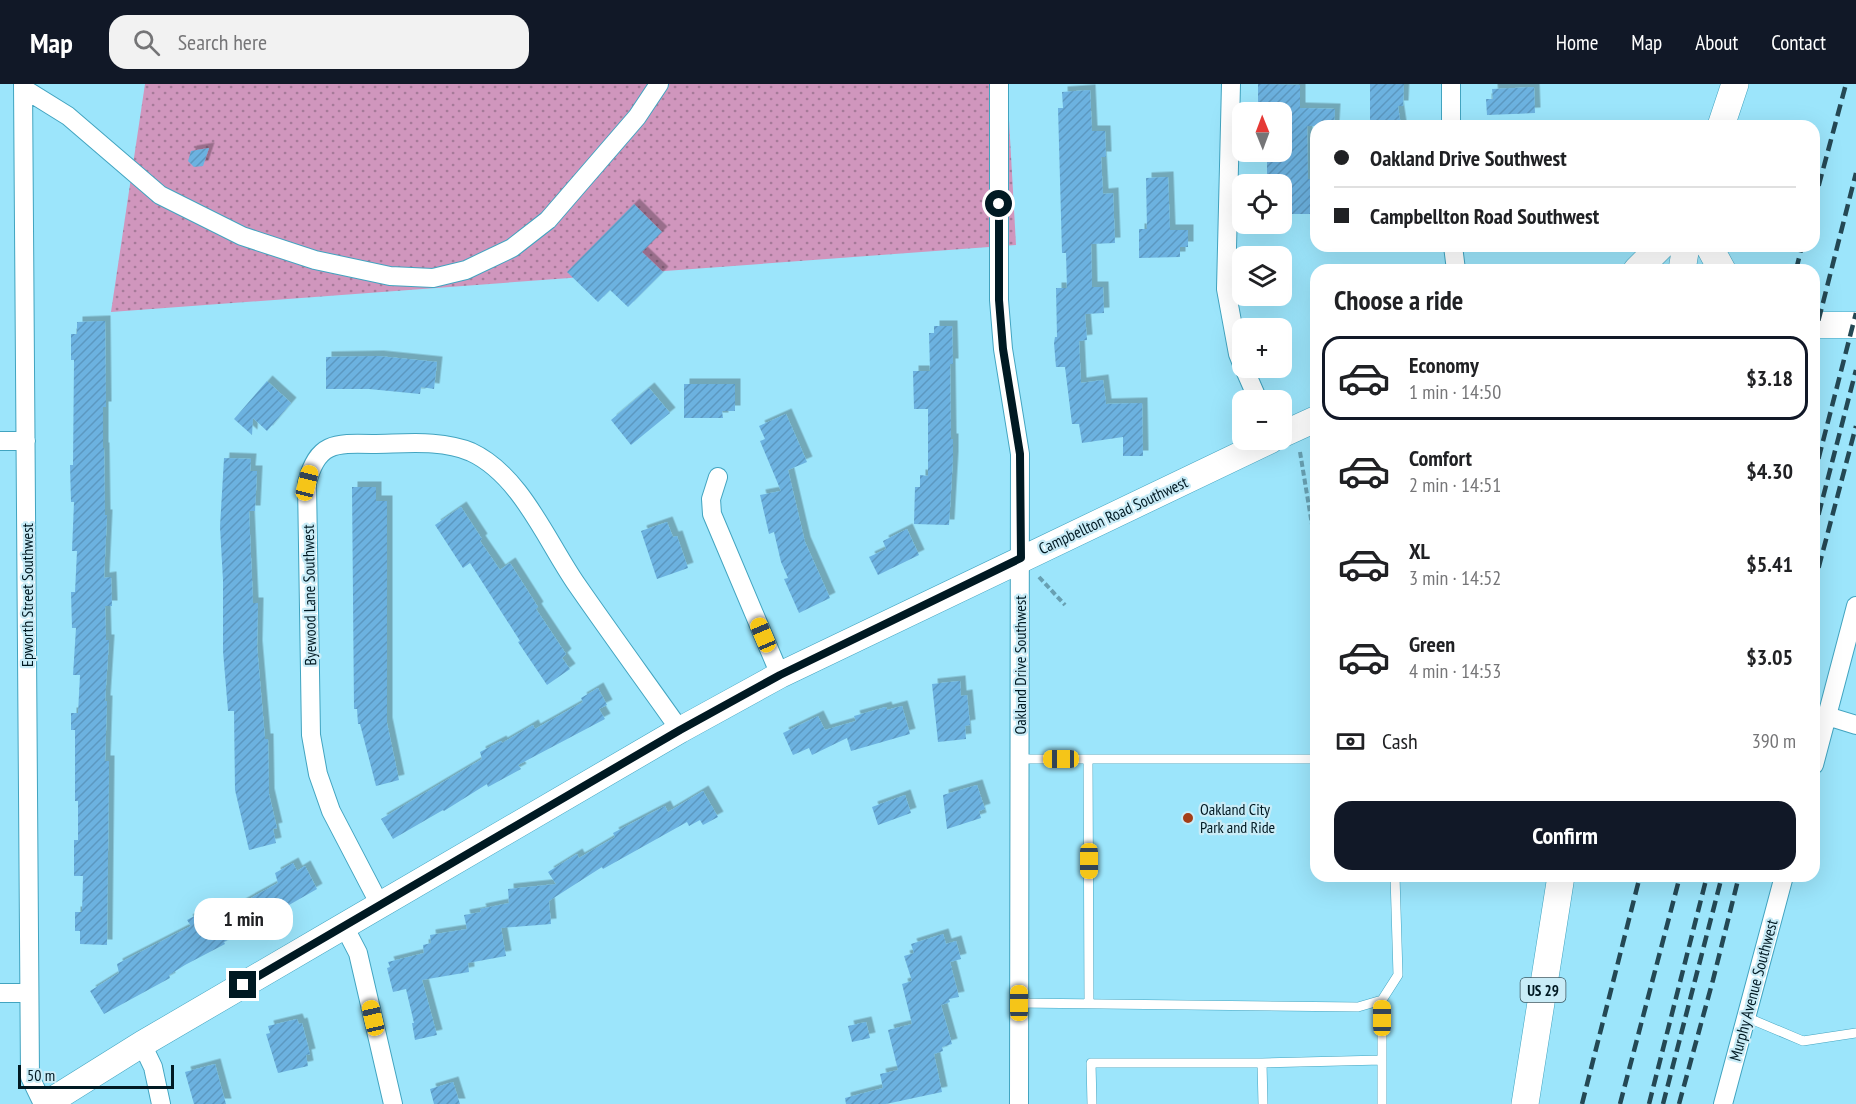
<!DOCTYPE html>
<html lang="en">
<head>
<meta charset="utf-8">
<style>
	:root { --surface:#fff; --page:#f2f2f2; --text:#202124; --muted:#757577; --line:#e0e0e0; --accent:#111827 }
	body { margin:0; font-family:"PT Sans Narrow",sans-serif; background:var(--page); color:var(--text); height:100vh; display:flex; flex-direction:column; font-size:22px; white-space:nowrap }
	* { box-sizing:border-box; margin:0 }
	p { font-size:20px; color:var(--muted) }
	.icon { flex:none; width:33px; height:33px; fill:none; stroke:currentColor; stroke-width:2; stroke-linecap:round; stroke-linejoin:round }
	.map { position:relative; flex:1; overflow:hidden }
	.sheet { position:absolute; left:1310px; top:180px; width:510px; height:618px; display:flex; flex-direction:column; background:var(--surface); border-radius:18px; box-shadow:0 6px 24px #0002 }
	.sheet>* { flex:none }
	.guide { position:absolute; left:1310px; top:36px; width:510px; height:132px; border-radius:18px; box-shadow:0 6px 24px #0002; display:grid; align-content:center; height:132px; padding:0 24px; background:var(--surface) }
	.needle { width:39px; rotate:359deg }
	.buttons { position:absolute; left:1232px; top:18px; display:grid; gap:12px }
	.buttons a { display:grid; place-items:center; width:60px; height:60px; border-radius:12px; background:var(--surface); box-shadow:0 6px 24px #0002; font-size:30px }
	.scale { position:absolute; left:18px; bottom:15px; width:156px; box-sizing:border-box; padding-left:6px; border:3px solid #001922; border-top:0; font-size:16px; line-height:21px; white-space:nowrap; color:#001922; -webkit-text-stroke:4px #c9ecf7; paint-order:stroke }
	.end { position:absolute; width:27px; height:27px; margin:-14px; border:8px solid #001922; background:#fff; box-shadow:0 0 0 3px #fff }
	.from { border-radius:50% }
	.bubble { position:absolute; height:42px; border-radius:18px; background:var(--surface); box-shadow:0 6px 24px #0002; font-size:20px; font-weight:600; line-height:42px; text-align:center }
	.car { position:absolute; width:18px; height:36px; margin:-18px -9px; border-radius:8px; box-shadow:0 0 4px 2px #0007; background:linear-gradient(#f5c518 24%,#345 0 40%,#f5c518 0 76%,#345 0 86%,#f5c518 0) }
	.guide b { display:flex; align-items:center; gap:21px; height:57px; font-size:22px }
	.guide b+b { border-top:2px solid var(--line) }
	.guide i { width:15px; height:15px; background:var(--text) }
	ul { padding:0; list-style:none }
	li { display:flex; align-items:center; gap:18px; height:84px; margin:0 12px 9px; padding:0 12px; border:3px solid transparent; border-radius:18px }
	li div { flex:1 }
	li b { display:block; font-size:22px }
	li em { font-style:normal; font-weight:600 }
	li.active { border-color:var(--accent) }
	li>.icon { width:54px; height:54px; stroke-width:1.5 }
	h2 { padding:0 24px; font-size:27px; line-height:72px }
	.pay { display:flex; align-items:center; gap:15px; height:66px; padding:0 24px; font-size:22px }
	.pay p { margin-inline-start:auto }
	.cta { display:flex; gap:12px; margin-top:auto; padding:12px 24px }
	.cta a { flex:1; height:69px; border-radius:18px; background:var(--accent); color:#fff; font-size:24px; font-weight:600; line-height:69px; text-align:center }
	header { display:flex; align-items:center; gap:36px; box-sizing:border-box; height:84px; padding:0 30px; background:var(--accent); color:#fff }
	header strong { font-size:28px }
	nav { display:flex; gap:33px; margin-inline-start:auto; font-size:21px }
	.search { width:420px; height:54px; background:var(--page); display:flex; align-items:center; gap:15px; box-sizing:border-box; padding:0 21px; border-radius:18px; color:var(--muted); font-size:22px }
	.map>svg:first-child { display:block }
</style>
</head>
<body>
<header>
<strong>Map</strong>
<div class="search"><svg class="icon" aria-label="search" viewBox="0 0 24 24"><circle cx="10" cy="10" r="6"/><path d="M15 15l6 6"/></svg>Search here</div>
<nav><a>Home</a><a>Map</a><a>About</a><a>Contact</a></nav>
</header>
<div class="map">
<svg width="1856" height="1020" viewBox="0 0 1856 1020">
	<defs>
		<pattern id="grass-dots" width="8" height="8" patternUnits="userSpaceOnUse" patternTransform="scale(1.5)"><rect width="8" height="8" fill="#d096bd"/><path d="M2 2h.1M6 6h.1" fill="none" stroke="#a67a99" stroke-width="1.8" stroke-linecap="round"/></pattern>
		<pattern id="building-hatch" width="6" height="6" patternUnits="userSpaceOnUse" patternTransform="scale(1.5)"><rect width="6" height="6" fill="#6cb2e0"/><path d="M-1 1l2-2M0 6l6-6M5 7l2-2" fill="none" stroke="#5c98c0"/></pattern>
		<filter id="shadow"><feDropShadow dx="5.5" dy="-5.5" stdDeviation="0" flood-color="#0004"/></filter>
	</defs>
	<rect width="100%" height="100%" fill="#9ce5fb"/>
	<path fill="url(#grass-dots)" d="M145 0H1007L1016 161 111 228Z"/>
	<path fill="url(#building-hatch)" filter="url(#shadow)" d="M1258 0 1300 1V24L1335 25 1334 42H1307L1308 95H1314L1313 130H1281V100H1267V68H1281V28H1258Z
		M1370 0H1404L1403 22H1398L1401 42H1370Z
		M1534 3 1535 29 1487 31 1486 15H1493L1492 5Z
		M1090 6 1092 47H1105L1106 73H1101L1103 110 1113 109 1115 159 1091 160 1092 203H1103L1104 229 1085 230 1087 256 1079 257 1081 299 1103 296 1106 320 1142 319 1143 372H1123V353L1082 359 1079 340H1072L1065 283H1056L1054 259 1055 253H1057L1056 204H1067L1066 169H1062L1058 24H1063L1062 8Z
		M209 64 203 82 194 83 188 77 191 67Z
		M1168 93 1170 146H1188V163H1180V173L1139 174V145H1147L1146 94Z
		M634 120 662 148 642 168 663 188 628 223 610 206 598 218 567 188Z
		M105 237 106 323H103V364H104L105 431H107L104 494 111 493 112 522H105L106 556H109L105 617H107L105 677H109L107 861 80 860V847H75V828H82L83 792H74V756H78V717H75V646H71V629H78L80 591H73L76 544H72L71 508H75L77 467H72L74 418H71L70 381H73L74 276H71V250H77V238Z
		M934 242H952L953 280H950L951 355H953V373L949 441 914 440 915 403H920V391L928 392V325H914L913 287H930L929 249H934Z
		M378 272 437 278 434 305 421 303 420 310 369 305H326V273Z
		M267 297 291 319 267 347 253 334 252 351 234 335Z
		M684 300H735V327H722L723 334H684Z
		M649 304 670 329 631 361 611 336Z
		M786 330 807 378 788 386 805 458 830 514 799 529 784 495 788 494 781 478 774 448 769 450 760 411 781 407 760 357 765 355 759 342Z
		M224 374 251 375 250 387H257L255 427H249L253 519H258L257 562 265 655H268L269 710 277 744 273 745 276 759 249 766 235 706 234 627H228L223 567V496L220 443Z
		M352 403H376V417H387V639L399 696 376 702 360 640H358L357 625H354Z
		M461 423 482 455 480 457 500 486 510 479 538 523 536 525 566 570 562 574 570 585 547 601 518 558 520 557 470 479 463 484 435 441Z
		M667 438 673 453 677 452 688 484 657 495 641 447Z
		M907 445 919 471 878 491 869 473 886 465 883 457Z
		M960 597 961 612 967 611 970 641 965 642 966 655 938 658 932 600Z
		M598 604 607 621 599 625 605 635 518 681 521 685 488 703 487 700 444 727 443 726 393 755 381 735 482 675 480 668 501 657 502 659 533 641 535 645 583 618 581 614Z
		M902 622 910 650 851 667 847 654 812 671 809 664 793 671 783 649 818 632 825 646 856 637 854 632 886 623 887 626Z
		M977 701 985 725 979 727 981 734 947 745 943 711Z
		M703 707 718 733 703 741 700 736 689 742 687 738 603 785 602 783 549 817 551 840 501 844 506 872 468 879 469 888 422 896 437 951 415 956 412 939H414L406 905 393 908 387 884 390 883 388 878 424 869 423 861 431 859 430 851 467 845 464 831 481 828 480 825 509 819 508 805 556 800 548 788 577 770 579 774 615 753 613 749 665 722 668 728Z
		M905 711 911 729 878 741 872 723Z
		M293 779 297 787 305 782 317 805 224 858 225 860 185 881 169 891 170 894 104 930 90 907 119 889 117 880 191 842 187 836 206 826 211 836 278 799 275 789Z
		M943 850 946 860 956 857 961 875 950 878 959 913 949 915 950 918 941 921 952 960 942 963 943 967 934 970 942 1008 886 1020H846L845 1014 883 1004 880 990 898 986 888 946 912 940 902 900 912 897 904 872 914 869 911 860Z
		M297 935 299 940 302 939 310 970 306 971 308 982 278 989 266 950 270 949 268 942Z
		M866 938 870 954 852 958 848 942Z
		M215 980 226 1020H194L185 988Z
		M453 998 460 1020H434L430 1005Z"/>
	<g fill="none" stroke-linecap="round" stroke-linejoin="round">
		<g stroke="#42a4c0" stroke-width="10">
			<path id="lane" d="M1019 675H1316
				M1088 675 1089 920
				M1019 919 1358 923 1382 916 1398 891 1395 792
				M1746 933 1803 957 1856 949
				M1262 979 1263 1020
				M1092 1020 1091 979H1262L1382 976
				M1382 1020V916"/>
		</g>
		<g stroke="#42a4c0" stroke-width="20">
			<path id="street" d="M23 0 30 993 43 1020
				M999 0V216L1003 265 1020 370 1019 1020
				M1231 0 1226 205 1238 270 1242 280
				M1451 0V42
				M23 4 68 32 160 111 242 152 315 176 390 192 433 194 466 186 512 164 548 136 637 33 659 0
				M1453 162 1456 186
				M1244 284 1258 316
				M0 357H26
				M718 393 711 415 712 430 780 591
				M1827 632 1856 641
				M1814 681 1856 522
				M380 821 331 727 318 690 311 651 307 399C317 359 334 359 372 360 403 360 441 355 471 368 521 391 547 458 577 501 611 550 646 598 680 646
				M344 842 358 869 393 1020
				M0 909H29
				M142 960 153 983 161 1020
				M1723 1020 1784 792"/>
		</g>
		<g stroke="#42a4c0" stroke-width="27">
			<path id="secondary" d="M1814 241H1856
				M1281 351 1316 335
				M46 1020 142 960 344 842 680 646 780 591 1271 356"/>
		</g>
		<g stroke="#42a4c0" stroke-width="28">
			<path id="primary" d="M1721 42 1735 0
				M1709 162 1722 186
				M1637 186 1661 162
				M1682 186 1686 162
				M1525 1020 1561 792"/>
		</g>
		<path stroke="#68a0b2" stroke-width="4" stroke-dasharray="6 3" stroke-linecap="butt" d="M1300 368 1316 465
			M1039 493 1065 521"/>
		<use href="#lane" stroke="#fff" stroke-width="9"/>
		<use href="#street" stroke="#fff" stroke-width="18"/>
		<use href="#secondary" stroke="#fff" stroke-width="26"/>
		<use href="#primary" stroke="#fff" stroke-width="27"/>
		<path stroke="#244854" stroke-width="4.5" stroke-dasharray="12 6" stroke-linecap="butt" d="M1814 119 1846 0
			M1796 186 1802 162
			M1814 254 1856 89
			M1814 392 1856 229
			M1814 448 1856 286
			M1814 501 1856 342
			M1582 1020 1640 792
			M1620 1020 1680 792
			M1649 1020 1707 792
			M1663 1020 1722 792
			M1679 1020 1713 896 1739 792"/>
	</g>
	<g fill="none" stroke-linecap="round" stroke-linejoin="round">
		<path stroke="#001922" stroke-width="8" d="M243 901 680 646 780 591 1021 474 1020 370 1003 265 999 216V120"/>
	</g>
	<circle fill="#a43e17" stroke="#c9ecf7" stroke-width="2" cx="1188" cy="734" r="6"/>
	<g text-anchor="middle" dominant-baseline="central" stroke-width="4.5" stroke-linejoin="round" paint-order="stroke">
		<rect fill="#c9ecf7" stroke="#3c5862" stroke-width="1.5" x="1520.5" y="894" width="45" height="24" rx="4.5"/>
		<g font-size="15" font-weight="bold" fill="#001922">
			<text x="1543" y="906">US 29</text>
		</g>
		<g font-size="16" fill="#001922" stroke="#c9ecf7">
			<text transform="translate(1113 431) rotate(-25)">Campbellton Road Southwest</text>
			<text transform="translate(27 511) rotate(-90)">Epworth Street Southwest</text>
			<text transform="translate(309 511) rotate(-91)">Byewood Lane Southwest</text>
			<text transform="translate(1020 581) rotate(-90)">Oakland Drive Southwest</text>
			<text transform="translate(1753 906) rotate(-75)">Murphy Avenue Southwest</text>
		</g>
		<g font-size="16" fill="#001922" stroke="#c9ecf7" text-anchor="start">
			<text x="1200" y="725">Oakland City<tspan x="1200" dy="18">Park and Ride</tspan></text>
		</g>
	</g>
</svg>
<div class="buttons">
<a><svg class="needle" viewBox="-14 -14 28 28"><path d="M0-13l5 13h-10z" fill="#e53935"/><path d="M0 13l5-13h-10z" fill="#757577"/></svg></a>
<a><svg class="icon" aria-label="locate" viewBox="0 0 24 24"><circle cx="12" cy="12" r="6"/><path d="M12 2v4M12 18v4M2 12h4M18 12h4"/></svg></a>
<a><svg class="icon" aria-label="layers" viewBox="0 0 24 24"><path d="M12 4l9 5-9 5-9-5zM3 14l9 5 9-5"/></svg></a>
<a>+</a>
<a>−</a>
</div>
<div class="scale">50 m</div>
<i class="end from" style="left:999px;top:120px"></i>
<i class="end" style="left:243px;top:901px"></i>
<div class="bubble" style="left:194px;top:814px;width:99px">1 min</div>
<i class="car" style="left:307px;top:399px;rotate:14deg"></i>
<i class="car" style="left:763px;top:551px;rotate:337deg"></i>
<i class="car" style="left:1061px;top:675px;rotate:270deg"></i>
<i class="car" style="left:1089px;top:777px;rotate:180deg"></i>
<i class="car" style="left:1019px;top:919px;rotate:0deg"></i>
<i class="car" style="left:373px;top:934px;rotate:347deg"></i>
<i class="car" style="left:1382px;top:934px;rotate:0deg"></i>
<div class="guide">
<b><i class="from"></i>Oakland Drive Southwest</b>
<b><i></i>Campbellton Road Southwest</b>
</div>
<section class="sheet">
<h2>Choose a ride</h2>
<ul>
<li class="active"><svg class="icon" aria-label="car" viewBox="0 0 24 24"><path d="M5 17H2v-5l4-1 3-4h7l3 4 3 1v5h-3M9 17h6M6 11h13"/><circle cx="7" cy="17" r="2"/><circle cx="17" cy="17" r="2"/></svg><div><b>Economy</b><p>1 min · 14:50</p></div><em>$3.18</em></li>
<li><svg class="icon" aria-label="car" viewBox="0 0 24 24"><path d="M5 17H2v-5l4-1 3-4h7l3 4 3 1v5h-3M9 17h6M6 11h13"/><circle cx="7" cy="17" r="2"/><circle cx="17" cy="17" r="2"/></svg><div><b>Comfort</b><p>2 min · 14:51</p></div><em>$4.30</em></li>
<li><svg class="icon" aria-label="car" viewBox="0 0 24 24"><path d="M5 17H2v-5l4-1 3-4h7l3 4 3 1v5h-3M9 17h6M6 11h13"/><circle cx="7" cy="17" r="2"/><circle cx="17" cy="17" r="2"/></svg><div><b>XL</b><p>3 min · 14:52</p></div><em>$5.41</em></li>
<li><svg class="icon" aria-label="car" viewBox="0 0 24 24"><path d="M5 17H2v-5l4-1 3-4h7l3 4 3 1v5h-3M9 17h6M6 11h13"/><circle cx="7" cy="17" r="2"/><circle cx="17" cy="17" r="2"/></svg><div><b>Green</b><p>4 min · 14:53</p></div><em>$3.05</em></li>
</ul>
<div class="pay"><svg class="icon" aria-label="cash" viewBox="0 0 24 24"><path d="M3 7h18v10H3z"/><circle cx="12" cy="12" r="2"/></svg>Cash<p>390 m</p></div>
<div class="cta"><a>Confirm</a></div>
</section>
</div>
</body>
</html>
